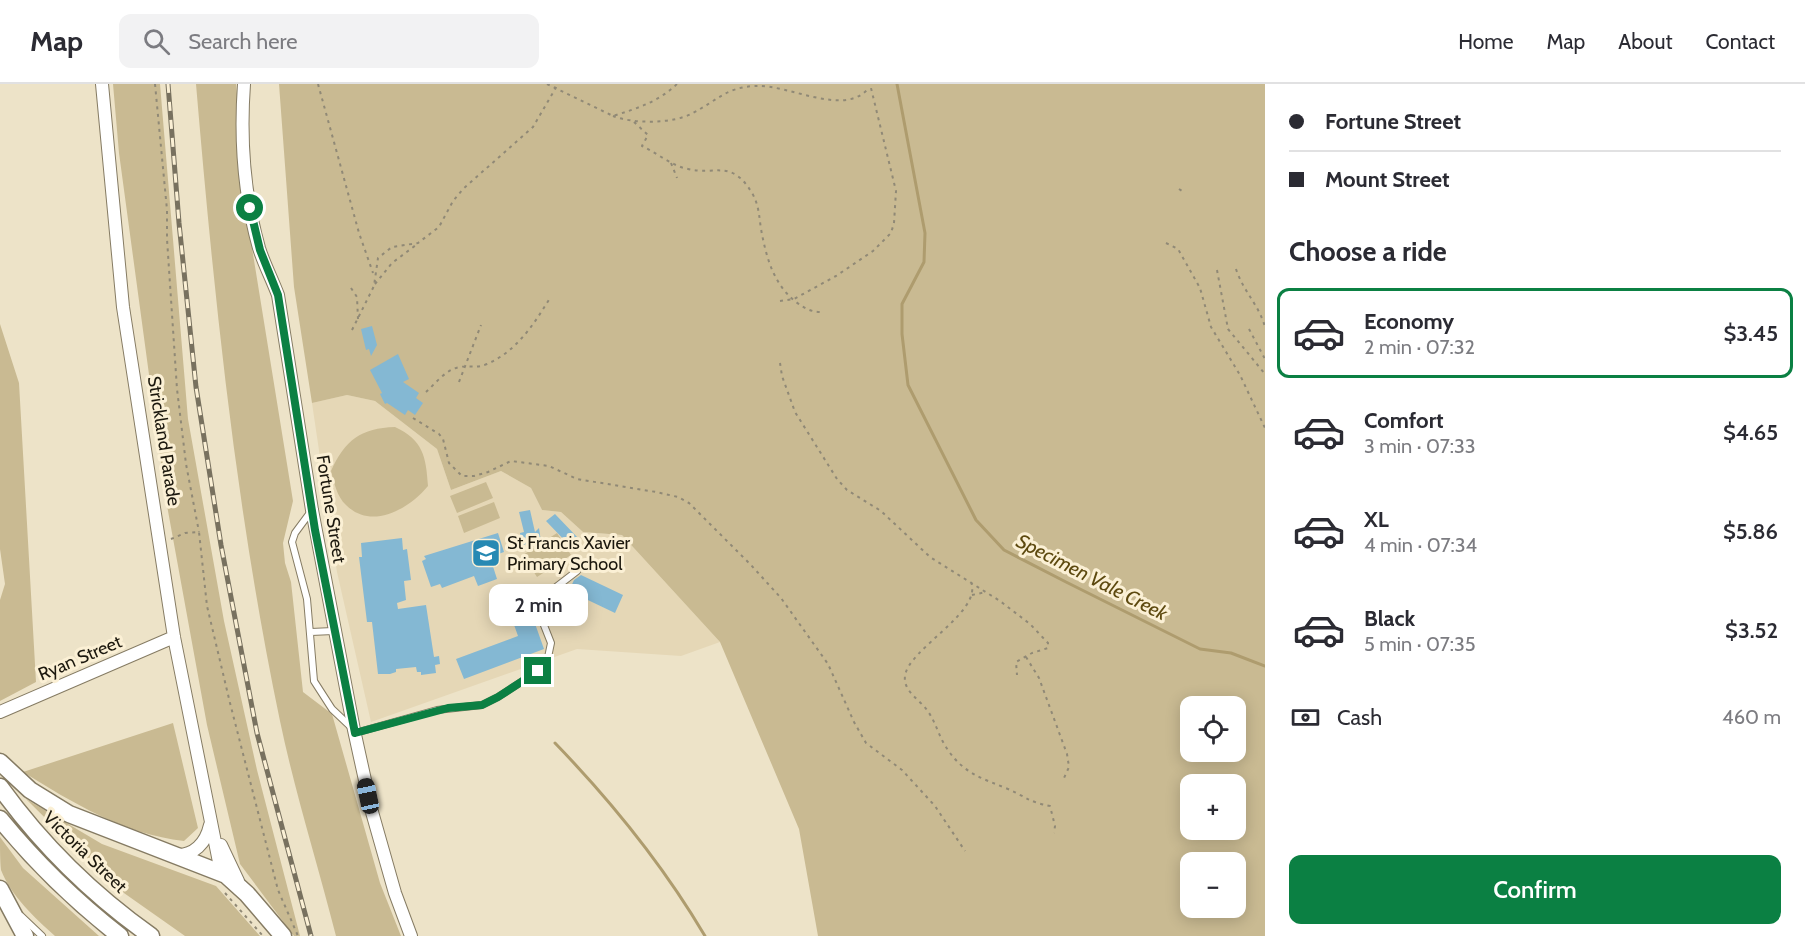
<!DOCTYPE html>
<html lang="en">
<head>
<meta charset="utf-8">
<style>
	:root { --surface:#fff; --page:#f2f2f3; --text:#2b2b33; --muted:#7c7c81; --line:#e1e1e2; --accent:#0b8043 }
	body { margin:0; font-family:Cabin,sans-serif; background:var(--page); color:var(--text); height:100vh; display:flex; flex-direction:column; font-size:22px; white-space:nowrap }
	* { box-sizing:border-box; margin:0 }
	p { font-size:20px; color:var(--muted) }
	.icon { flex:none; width:33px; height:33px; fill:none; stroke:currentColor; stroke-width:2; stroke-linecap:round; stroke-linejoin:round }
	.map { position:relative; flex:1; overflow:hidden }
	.sheet { display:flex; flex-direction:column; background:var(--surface); width:540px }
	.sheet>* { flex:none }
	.guide { display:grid; align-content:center; height:132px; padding:0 24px; background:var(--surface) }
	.fabs { position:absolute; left:1180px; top:612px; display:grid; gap:12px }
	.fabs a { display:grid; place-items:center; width:66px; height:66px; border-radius:12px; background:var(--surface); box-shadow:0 3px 15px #0003; font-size:30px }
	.end { position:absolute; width:27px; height:27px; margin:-14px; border:8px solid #0b8043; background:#fff; box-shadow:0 0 0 3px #fff }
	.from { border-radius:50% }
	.bubble { position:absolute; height:42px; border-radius:12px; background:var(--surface); box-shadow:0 3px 15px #0003; font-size:20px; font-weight:600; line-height:42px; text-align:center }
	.car { position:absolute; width:18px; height:36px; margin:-18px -9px; border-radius:8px; box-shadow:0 0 4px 2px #0007; background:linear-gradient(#222 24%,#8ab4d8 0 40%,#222 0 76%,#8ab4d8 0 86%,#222 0) }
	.guide b { display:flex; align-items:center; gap:21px; height:57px; font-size:22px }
	.guide b+b { border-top:2px solid var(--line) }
	.guide i { width:15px; height:15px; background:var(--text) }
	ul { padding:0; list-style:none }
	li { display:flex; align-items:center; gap:18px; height:90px; margin:0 12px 9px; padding:0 12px; border:3px solid transparent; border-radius:12px }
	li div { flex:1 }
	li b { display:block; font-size:22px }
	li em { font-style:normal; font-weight:600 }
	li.on { border-color:var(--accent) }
	li>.icon { width:54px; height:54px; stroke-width:1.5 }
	h2 { padding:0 24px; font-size:27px; line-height:72px }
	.pay { display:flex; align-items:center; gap:15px; height:66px; padding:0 24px; font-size:22px }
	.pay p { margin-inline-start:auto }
	.cta { display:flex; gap:12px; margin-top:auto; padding:12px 24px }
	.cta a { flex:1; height:69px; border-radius:12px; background:var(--accent); color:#fff; font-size:24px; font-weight:600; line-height:69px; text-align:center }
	header { display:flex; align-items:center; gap:36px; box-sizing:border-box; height:84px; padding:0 30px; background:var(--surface); border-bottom:2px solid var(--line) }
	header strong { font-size:28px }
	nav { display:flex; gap:33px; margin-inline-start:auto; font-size:21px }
	.search { width:420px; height:54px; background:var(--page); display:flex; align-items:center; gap:15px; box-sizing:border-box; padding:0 21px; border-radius:12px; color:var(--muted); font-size:22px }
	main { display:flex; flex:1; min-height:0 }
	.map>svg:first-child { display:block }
</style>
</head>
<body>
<header>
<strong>Map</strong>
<div class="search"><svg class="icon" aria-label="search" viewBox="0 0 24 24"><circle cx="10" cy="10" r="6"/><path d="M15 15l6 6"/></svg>Search here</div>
<nav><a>Home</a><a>Map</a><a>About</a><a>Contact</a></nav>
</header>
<main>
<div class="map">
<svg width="1265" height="852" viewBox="0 0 1265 852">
	<rect width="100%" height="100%" fill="#ede3c8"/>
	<path fill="#e5d7b6" d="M347 311 375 317 437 365 451 406 501 387 531 404 542 426 561 428 583 448 622 451 720 558 681 572 577 565 371 638 337 488 312 319Z"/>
	<path fill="#c9ba92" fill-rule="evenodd" d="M113 0H160L188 335 224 537 257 686 300 852H294L240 780 207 641 166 416 119 69Z
		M196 0H236L252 164 293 417 283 459 285 479 291 498 303 608 332 630 380 799 401 852H336C318 781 295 709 280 637 236 427 214 213 196 0Z
		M279 0H1265V852H818L799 745 720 558 622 451 583 448 561 428 542 426 531 404 501 387 451 406 437 365 375 317 347 311 312 319 294 203ZM1191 622H1236V668H1191ZM1191 700H1236V746H1191ZM1191 778H1236V824H1191Z
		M0 240 19 299 36 598 0 617V516L5 500 0 465Z
		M395 343C423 356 426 372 428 402 410 424 372 447 346 421 337 413 334 398 331 387 345 356 361 344 395 343Z
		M486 398 493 414 457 429 450 412Z
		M494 418 500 434 464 449 458 432Z
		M557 449 571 471 537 493 523 471Z
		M173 639 198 744 184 757C124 750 73 719 23 688Z
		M26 715 102 760 216 802 260 852H185L114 802Z
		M0 753 23 784 99 852H55C35 834 11 812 1 786 0 777 0 762 0 753Z"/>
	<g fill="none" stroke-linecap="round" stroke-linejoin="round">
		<path stroke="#ae9c6e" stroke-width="3" d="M897 0 925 149 924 178 902 220V250L908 301 976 436 1004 466 1066 498 1200 565 1231 569 1265 582
			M555 659C612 718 663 781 705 852"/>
	</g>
	<path fill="#84b8d3" d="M372 242 377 261 371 272 369 265 366 266 361 245Z
		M398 270 409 295 403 298 419 309 416 314 423 319 415 331 408 326 405 331 387 319 385 320 380 310 382 309 370 286Z
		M530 426 535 448 539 444 541 458 521 461 520 449 524 448 519 428Z
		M555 430 578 454 570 462 546 437Z
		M498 449 504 468 490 473 497 495 478 502 474 492 442 504 440 500 431 503 422 477 426 475 424 472Z
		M402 454 403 466 407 465 411 496 404 497 406 516 397 519 398 525 426 521 434 573 439 572 440 580 435 581 436 589 421 591V588H417L416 583 396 585V588L390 590H378L372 538H367L359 473H362L361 459Z
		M581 491 623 511 615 529 569 507 574 496Z
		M527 517 544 565 464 595 456 575 518 552 508 524Z"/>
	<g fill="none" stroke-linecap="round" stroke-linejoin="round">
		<g stroke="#857b63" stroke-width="8">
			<path id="lane" d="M312 426 295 449 292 458 307 515 314 597 332 625 351 643
				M311 548 333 547
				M355 649 437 626 482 621 498 613 538 587 547 578 551 559 536 521 538 517 577 487
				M21 832 42 852"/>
		</g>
		<g stroke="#857b63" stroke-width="14">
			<path id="street" d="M102 0 123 223 174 553 221 788
				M244 0C240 55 244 111 259 164 264 180 272 195 278 211L312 426 354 646 372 728 395 809 411 852
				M0 628 174 553
				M221 761 238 797
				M175 771C194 772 206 759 210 741"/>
		</g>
		<g stroke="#857b63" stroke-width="19">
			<path id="secondary" d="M0 678 30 706 69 730 226 791 247 810 283 852
				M0 703C42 761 93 811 151 852
				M0 735C36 779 75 817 120 852
				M0 805 25 852"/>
		</g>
		<path stroke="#908976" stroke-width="2" stroke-dasharray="3 4.5" stroke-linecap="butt" d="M155 0 167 126V155L177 305 186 380 199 448
			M318 0 359 149 373 189
			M547 0 613 32C638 24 658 18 677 0
			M613 32C633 40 673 40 693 29 716 17 727 3 755 2 789 0 843 33 868 5
			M634 38 648 51 642 62C657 69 672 82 688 85 715 92 731 74 752 109 759 121 759 132 761 145 766 172 773 200 796 218 804 224 811 228 821 228
			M671 79 677 94
			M1179 105 1185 109
			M1166 159 1178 165 1200 204 1211 243 1240 291 1265 344
			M1236 185C1243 207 1259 221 1265 243
			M1217 186 1228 245 1265 290
			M375 200 392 179 416 161
			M351 204 357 213 358 235
			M780 217 794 215 836 192 873 167 891 149 894 139 896 107 870 0
			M1249 245 1265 275
			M352 246 374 202 378 174 392 163 418 159 439 143 453 117 463 105 533 43 558 0
			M780 279 782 292 795 328 837 395 847 406 881 427 930 473 1000 517 1030 540 1048 559V564L1032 569 1016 578 1017 591
			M459 298 481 241
			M426 308C436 299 446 285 460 283 469 281 476 285 487 280 517 267 534 240 550 214
			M413 334 439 350 443 355 449 379 462 392H474L488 388 511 377 549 382 577 395 656 408 678 413 689 419 750 480 781 514 828 580 854 638 866 659 902 686 935 722 965 767
			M171 455 185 449 199 448 207 522 230 619 278 806 298 852
			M971 498C983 528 908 565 905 592 903 607 919 615 927 626 936 638 939 654 948 666 964 690 984 695 1008 705 1026 713 1029 718 1050 722L1055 742 1054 749
			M972 511 986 508
			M1026 573 1039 594 1067 670 1069 683 1064 694
			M225 809 263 852"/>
		<use href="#lane" stroke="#fff" stroke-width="6"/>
		<use href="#street" stroke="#fff" stroke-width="12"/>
		<use href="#secondary" stroke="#fff" stroke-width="16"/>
		<g stroke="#78715f" stroke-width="5">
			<path id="rail" d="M168 0 179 139 196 303 221 461 257 649 311 852"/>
		</g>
		<use href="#rail" stroke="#fbf0d5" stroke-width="3" stroke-dasharray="9" stroke-linecap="butt"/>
	</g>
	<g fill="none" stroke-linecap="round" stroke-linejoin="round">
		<path stroke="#0b8043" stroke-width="8" d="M250 124 260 166 278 211 315 446 355 649 448 624 482 621 498 613 538 587"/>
	</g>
	<defs>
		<g id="school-square" transform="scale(1.5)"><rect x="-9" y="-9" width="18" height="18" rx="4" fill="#2789b3" stroke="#fbf0d5"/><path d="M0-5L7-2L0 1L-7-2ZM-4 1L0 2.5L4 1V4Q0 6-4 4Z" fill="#fff"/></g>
	</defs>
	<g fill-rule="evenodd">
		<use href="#school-square" x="486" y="469"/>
	</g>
	<g text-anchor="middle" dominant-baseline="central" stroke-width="6" stroke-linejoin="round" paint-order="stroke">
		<g font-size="18" fill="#1c180e" stroke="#fbf0d5">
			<text transform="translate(164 357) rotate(81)">Strickland Parade</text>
			<text transform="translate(331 425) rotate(81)">Fortune Street</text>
			<text transform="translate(80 574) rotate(-23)">Ryan Street</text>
			<text transform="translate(85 768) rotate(44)">Victoria Street</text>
		</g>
		<g font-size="18" fill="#1c180e" stroke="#fbf0d5" text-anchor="start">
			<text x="507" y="459">St Francis Xavier<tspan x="507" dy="21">Primary School</tspan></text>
		</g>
		<g font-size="20" font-style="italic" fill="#5d490f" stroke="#fbf0d5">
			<text transform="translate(1092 493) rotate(27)">Specimen Vale Creek</text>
		</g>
	</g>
</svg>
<div class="fabs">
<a><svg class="icon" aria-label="locate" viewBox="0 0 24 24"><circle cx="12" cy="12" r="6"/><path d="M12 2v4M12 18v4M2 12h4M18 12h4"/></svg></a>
<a>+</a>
<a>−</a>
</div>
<i class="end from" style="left:250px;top:124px"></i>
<i class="end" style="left:538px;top:587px"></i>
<div class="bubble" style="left:489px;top:500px;width:99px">2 min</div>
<i class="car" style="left:368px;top:712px;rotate:348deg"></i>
</div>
<section class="sheet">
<div class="guide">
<b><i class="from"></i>Fortune Street</b>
<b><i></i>Mount Street</b>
</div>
<h2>Choose a ride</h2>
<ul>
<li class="on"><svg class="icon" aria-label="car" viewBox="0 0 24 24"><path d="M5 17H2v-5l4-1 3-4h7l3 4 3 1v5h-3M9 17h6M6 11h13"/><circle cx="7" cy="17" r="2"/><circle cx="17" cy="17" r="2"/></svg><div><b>Economy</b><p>2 min · 07:32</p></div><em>$3.45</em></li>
<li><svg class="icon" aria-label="car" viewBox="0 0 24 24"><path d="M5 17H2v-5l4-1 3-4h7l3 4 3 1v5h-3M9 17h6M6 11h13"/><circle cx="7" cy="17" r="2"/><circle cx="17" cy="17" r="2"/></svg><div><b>Comfort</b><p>3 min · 07:33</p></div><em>$4.65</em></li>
<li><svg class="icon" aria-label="car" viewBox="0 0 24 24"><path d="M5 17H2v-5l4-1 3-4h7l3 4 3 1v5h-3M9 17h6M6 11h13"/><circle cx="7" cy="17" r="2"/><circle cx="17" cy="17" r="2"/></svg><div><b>XL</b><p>4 min · 07:34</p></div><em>$5.86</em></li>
<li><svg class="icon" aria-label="car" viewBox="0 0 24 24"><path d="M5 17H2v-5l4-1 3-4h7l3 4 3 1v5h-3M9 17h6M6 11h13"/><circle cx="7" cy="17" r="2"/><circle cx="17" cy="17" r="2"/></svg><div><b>Black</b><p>5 min · 07:35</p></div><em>$3.52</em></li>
</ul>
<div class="pay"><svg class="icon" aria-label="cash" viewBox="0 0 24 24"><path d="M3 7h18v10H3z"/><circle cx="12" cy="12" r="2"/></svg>Cash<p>460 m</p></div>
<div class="cta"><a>Confirm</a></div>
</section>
</main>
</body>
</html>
